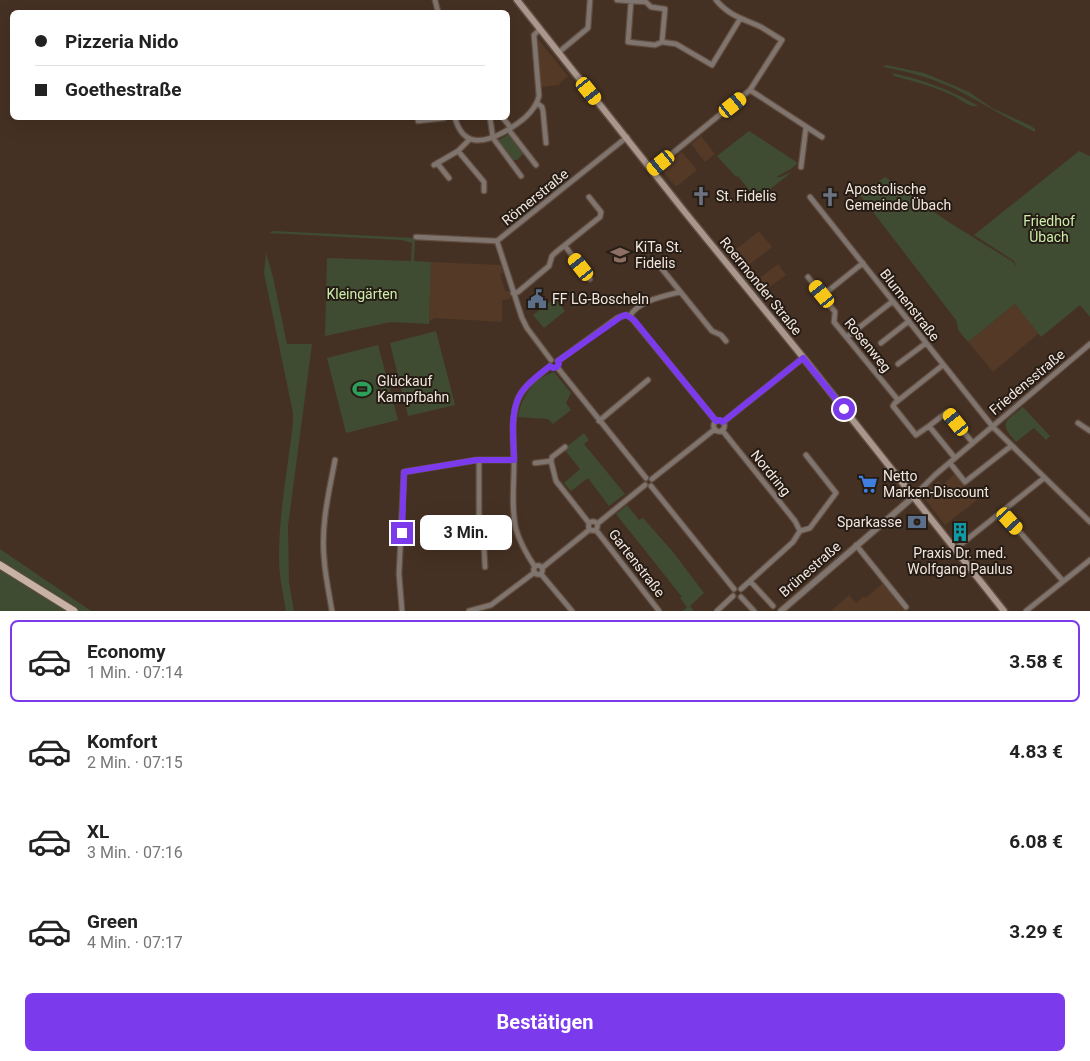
<!DOCTYPE html>
<html lang="de">
<head>
<meta charset="utf-8">
<style>
	:root { --surface:#fff; --page:#f6f6f6; --text:#222; --muted:#767676; --line:#e0e0e0; --accent:#7c3aed }
	body { margin:0; font-family:Roboto,sans-serif; background:var(--page); color:var(--text); height:100vh; display:flex; flex-direction:column; font-size:19px; white-space:nowrap }
	* { box-sizing:border-box; margin:0 }
	p { font-size:16px; color:var(--muted) }
	.icon { flex:none; width:28px; height:28px; fill:none; stroke:currentColor; stroke-width:2; stroke-linecap:round; stroke-linejoin:round }
	.map { position:relative; height:611px; overflow:hidden }
	.drawer { display:flex; flex-direction:column; background:var(--surface); flex:1 }
	.drawer>* { flex:none }
	.guide { position:absolute; left:10px; top:10px; width:500px; height:110px; border-radius:8px; box-shadow:0 5px 20px #0002; display:grid; align-content:center; height:110px; padding:0 25px; background:var(--surface) }
	.end { position:absolute; width:22px; height:22px; margin:-11px; border:6px solid #7c3aed; background:#fff; box-shadow:0 0 0 2px #fff }
	.from { border-radius:50% }
	.bubble { position:absolute; height:35px; border-radius:8px; background:var(--surface); box-shadow:0 5px 20px #0002; font-size:16px; font-weight:700; line-height:35px; text-align:center }
	.car { position:absolute; width:15px; height:30px; margin:-15px -8px; border-radius:6px; box-shadow:0 0 4px 1px #0007; background:linear-gradient(#f5c518 24%,#345 0 40%,#f5c518 0 76%,#345 0 86%,#f5c518 0) }
	.guide b { display:flex; align-items:center; gap:18px; height:48px; font-size:19px }
	.guide b+b { border-top:1px solid var(--line) }
	.guide i { width:12px; height:12px; background:var(--text) }
	ul { padding:9px 0 0; list-style:none }
	li { display:flex; align-items:center; gap:15px; height:82px; margin:0 10px 8px; padding:0 15px; border:2px solid transparent; border-radius:8px }
	li div { flex:1 }
	li b { display:block; font-size:19px }
	li em { font-style:normal; font-weight:700 }
	li.current { border-color:var(--accent) }
	li>.icon { width:45px; height:45px; stroke-width:1.5 }
	.button { display:flex; gap:10px; margin-top:auto; padding:10px 25px }
	.button a { flex:1; height:58px; border-radius:8px; background:var(--accent); color:#fff; font-size:20px; font-weight:700; line-height:58px; text-align:center }
	.map>svg:first-child { display:block }
</style>
</head>
<body>
<div class="map">
<svg width="1090" height="611" viewBox="0 0 1090 611">
	<rect width="100%" height="100%" fill="#453123"/>
	<path fill="#533926" d="M538 39 568 76 559 84 560 85 541 87 537 40Z
		M701 136 715 154 705 162 691 144Z
		M682 152 697 170 676 187 661 169Z
		M759 231 772 247 742 270 730 254Z
		M431 262 501 265 503 273 500 274 505 291H509L510 299 502 300V322L435 318 429 321Z
		M778 264 786 275 761 293 753 283Z
		M1015 304 1039 333 993 372 968 342Z
		M955 474 977 500 945 525 925 499 924 492 938 481 942 485Z
		M883 583 905 611H831L849 595 856 603 864 596 866 598Z"/>
	<path fill="#3f4c31" d="M886 65 924 73 955 86 969 92 992 108 1031 126 1035 129V132C1010 120 987 106 963 93 939 80 911 72 883 67Z
		M892 73C924 80 951 90 978 106 971 108 961 100 954 96 935 87 914 81 894 76Z
		M749 131 798 163 791 169 776 177H780L792 172 760 197 753 195 738 176 736 177 717 156Z
		M509 134 524 153 517 160H512L497 141Z
		M1079 151 1090 156V317L1080 305 1041 337 1015 304 968 342 959 331 956 320 860 195 885 177 947 221 1013 262 1017 267 1014 261 974 235Z
		M273 231 415 238 414 261 431 262 429 324 391 322 325 336 327 258 411 261 412 243 402 240 269 233Z
		M266 253 273 277 287 344H312L288 526 289 583 294 611H286C283 593 279 576 279 557 279 512 288 467 293 423V413L264 273Z
		M555 298 565 311 544 328 533 315Z
		M436 331 455 405 408 416 390 343Z
		M378 345 398 420 346 433 327 358Z
		M554 372 571 393 566 403 571 410 553 424 548 419 518 417C521 397 534 378 554 372Z
		M1023 407 1050 436 1046 440 1034 428 1016 442C998 422 1005 422 1023 407Z
		M584 433 589 440 584 444 625 494 609 506 588 478 571 491 564 483 580 469 564 449Z
		M627 505 639 520 643 518 673 552 704 593 690 606 694 611H683L687 607 680 598 682 597 616 514Z
		M0 549 91 611H0Z"/>
	<g fill="none" stroke-linecap="round" stroke-linejoin="round">
		<g stroke="#614e41" stroke-width="7">
			<path id="minor" d="M435 0 438 12
				M617 0 646 2 651 7 665 9 662 42
				M631 1 628 42 655 45 662 42 676 44 712 65 740 19
				M559 52 588 28 590 0
				M750 90 822 137
				M537 103 542 107 543 111 546 143
				M455 118C463 146 482 144 504 132 518 124 535 113 539 96L534 35 540 29
				M490 118 493 138
				M503 118 511 128
				M418 121 444 118
				M509 130 536 165
				M493 138 521 176
				M458 151 484 182V191
				M437 163 449 178
				M434 165 458 151 470 139
				M801 167 806 127
				M652 170 750 90 782 40C775 36 768 31 761 27 744 19 729 16 716 0
				M810 197 993 427 1090 522
				M416 237 497 241 627 137
				M497 241 522 318 527 328 551 360
				M565 246 590 279
				M662 269 712 331 721 335 726 341
				M808 277 835 312 834 322 898 400
				M513 293 518 292 549 266 552 256 555 253 600 217 601 212 589 197
				M823 295 863 263
				M630 316C638 301 664 296 680 292
				M847 337 893 301
				M881 343 909 321
				M558 361 617 318 626 315 630 316 716 421
				M898 364 926 343
				M943 365 895 403 893 406 916 435 929 426 955 458
				M557 367 646 478
				M713.5 426a5.5 5.5 0 1 1 11 0a5.5 5.5 0 1 1-11 0Z
				M599 421 648 380
				M723 422 803 358
				M1078 423 1090 431
				M929 426 947 412 973 443
				M722 430 795 521 800 531 793 542 741 589
				M479 461V524L484 548 485 567
				M551 461 552 457 565 447
				M535 463 551 461 556 481 589 523
				M950 463 965 482 1011 446
				M652 479 715 429
				M651 486 734 589
				M912 498 935 475 1090 344
				M1002 512 1063 581
				M588.5 526a4.5 4.5 0 1 1 9 0a4.5 4.5 0 1 1-9 0Z
				M597 524 645 485
				M596 530 659 611
				M800 531 810 528 836 493 806 455
				M856 545 906 607
				M955 549 1044 478
				M533.5 570a4.5 4.5 0 1 1 9 0a4.5 4.5 0 1 1-9 0Z
				M535 567C527 555 520 543 516 529 511 508 514 485 514 464 514 443 510 419 518 399 524 385 539 376 550 366
				M542 568 589 530
				M541 574 572 611
				M750 581 773 606
				M741 597 754 611
				M332 611C329 593 325 575 324 557 321 524 329 492 335 460
				M402 611 399 574 404 472 477 460H514
				M469 611 491 605 535 572
				M717 611 733 596
				M1026 611 1090 560"/>
		</g>
		<g stroke="#614e41" stroke-width="8">
			<path id="tertiary" d="M781 611 912 498"/>
		</g>
		<g stroke="#614e41" stroke-width="9">
			<path id="secondary" d="M517 0 684 211 798 351 1004 611"/>
		</g>
		<g stroke="#614e41" stroke-width="9">
			<path id="primary" d="M0 565 74 611"/>
		</g>
		<use href="#minor" stroke="#80756e" stroke-width="4.5"/>
		<use href="#tertiary" stroke="#80756e" stroke-width="5.5"/>
		<use href="#secondary" stroke="#a9978d" stroke-width="6"/>
		<use href="#primary" stroke="#c8b2a5" stroke-width="7"/>
	</g>
	<g fill="none" stroke-linecap="round" stroke-linejoin="round">
		<path stroke="#7c3aed" stroke-width="6" d="M402 533 404 472 477 460H514C514 440 509 412 521 393 528 382 540 374 550 366L553 368 557 367 559 364 558 361 622 316 626 315 634 320 716 421 720 420 723 422 803 358 844 409"/>
	</g>
	<defs>
		<g id="church-bare" transform="scale(1.5)"><path d="M-1.2-6h2.4v3.5h3.3v2.4h-3.3V6h-2.4V-.1h-3.3v-2.4h3.3Z" fill="#6b7280" stroke="#251c15" stroke-width="2.5" paint-order="stroke"/></g>
		<g id="school-bare" transform="scale(1.5)"><path d="M0-5L7-2L0 1L-7-2ZM-4 1L0 2.5L4 1V4Q0 6-4 4Z" fill="#8d6e63" stroke="#251c15" stroke-width="2.5" paint-order="stroke"/></g>
		<g id="civic-bare" transform="scale(1.5)"><path d="M-.6-6.5H3V-4.5H.6V-3L4-1V1h2V6H-6V1h2V-1L-.6-3ZM-1.2 2.5V6h2.4V2.5Z" fill="#5c6f8a" stroke="#251c15" stroke-width="2.5" paint-order="stroke"/></g>
		<g id="stadium-bare" transform="scale(1.5)"><path d="M0-5a6.5 5 0 1 0 0 10a6.5 5 0 1 0 0-10ZM-3.5-1.8h7v3.6h-7Z" fill="#2e9e5b" stroke="#251c15" stroke-width="2.5" paint-order="stroke"/></g>
		<g id="supermarket-bare" transform="scale(1.5)"><path d="M-6-5.5h2.5l.6 2H6L4.5 2H-2.5L-4.4-4H-6ZM-1.5 3.2a1.3 1.3 0 1 0 .1 0ZM3 3.2a1.3 1.3 0 1 0 .1 0Z" fill="#3f7fe0" stroke="#251c15" stroke-width="2.5" paint-order="stroke"/></g>
		<g id="bank-bare" transform="scale(1.5)"><path d="M-6-4H6V4H-6ZM0-2.3a2.3 2.3 0 1 0 0 4.6a2.3 2.3 0 1 0 0-4.6Z" fill="#5c6f8a" stroke="#251c15" stroke-width="2.5" paint-order="stroke"/></g>
		<g id="building-bare" transform="scale(1.5)"><path d="M-4-6H4V6H1V3H-1V6H-4ZM-2.5-4.3h1.7v1.8h-1.7ZM.8-4.3h1.7v1.8H.8ZM-2.5-1h1.7V.8h-1.7ZM.8-1h1.7V.8H.8Z" fill="#0f9aa8" stroke="#251c15" stroke-width="2.5" paint-order="stroke"/></g>
	</defs>
	<g fill-rule="evenodd">
		<use href="#church-bare" x="701" y="196"/>
		<use href="#church-bare" x="830" y="197"/>
		<use href="#school-bare" x="620" y="255"/>
		<use href="#civic-bare" x="537" y="299"/>
		<use href="#stadium-bare" x="362" y="389"/>
		<use href="#supermarket-bare" x="868" y="484"/>
		<use href="#bank-bare" x="917" y="522"/>
		<use href="#building-bare" x="960" y="532"/>
	</g>
	<g text-anchor="middle" dominant-baseline="central" stroke-width="4" stroke-linejoin="round" paint-order="stroke">
		<g font-size="14" fill="#f3e6dd" stroke="#251c15" text-anchor="start">
			<text x="845" y="189">Apostolische<tspan x="845" dy="16">Gemeinde Übach</tspan></text>
			<text x="716" y="196">St. Fidelis</text>
			<text x="635" y="247">KiTa St.<tspan x="635" dy="16">Fidelis</tspan></text>
			<text x="552" y="299">FF LG-Boscheln</text>
			<text x="377" y="381">Glückauf<tspan x="377" dy="16">Kampfbahn</tspan></text>
			<text x="883" y="476">Netto<tspan x="883" dy="16">Marken-Discount</tspan></text>
			<text x="902" y="522" text-anchor="end">Sparkasse</text>
			<text x="960" y="553" text-anchor="middle">Praxis Dr. med.<tspan x="960" dy="16">Wolfgang Paulus</tspan></text>
		</g>
		<g font-size="14" fill="#f3e6dd" stroke="#251c15">
			<text transform="translate(535 197) rotate(-39)">Römerstraße</text>
			<text transform="translate(761 286) rotate(51)">Roermonder Straße</text>
			<text transform="translate(910 305) rotate(52)">Blumenstraße</text>
			<text transform="translate(868 345) rotate(51)">Rosenweg</text>
			<text transform="translate(1027 382) rotate(-40)">Friedensstraße</text>
			<text transform="translate(771 473) rotate(51)">Nordring</text>
			<text transform="translate(637 563) rotate(52)">Gartenstraße</text>
			<text transform="translate(810 569) rotate(-41)">Brünestraße</text>
		</g>
		<g font-size="14" fill="#cceda9" stroke="#251c15">
			<text x="1049" y="221">Friedhof<tspan x="1049" dy="16">Übach</tspan></text>
			<text x="362" y="294">Kleingärten</text>
		</g>
	</g>
</svg>
<i class="end from" style="left:844px;top:409px"></i>
<i class="end" style="left:402px;top:533px"></i>
<div class="bubble" style="left:420px;top:515px;width:92px">3 Min.</div>
<i class="car" style="left:589px;top:91px;rotate:141deg"></i>
<i class="car" style="left:733px;top:105px;rotate:51deg"></i>
<i class="car" style="left:661px;top:163px;rotate:231deg"></i>
<i class="car" style="left:581px;top:267px;rotate:322deg"></i>
<i class="car" style="left:822px;top:294px;rotate:321deg"></i>
<i class="car" style="left:956px;top:422px;rotate:321deg"></i>
<i class="car" style="left:1010px;top:521px;rotate:138deg"></i>
<div class="guide">
<b><i class="from"></i>Pizzeria Nido</b>
<b><i></i>Goethestraße</b>
</div>
</div>
<section class="drawer">
<ul>
<li class="current"><svg class="icon" aria-label="car" viewBox="0 0 24 24"><path d="M5 17H2v-5l4-1 3-4h7l3 4 3 1v5h-3M9 17h6M6 11h13"/><circle cx="7" cy="17" r="2"/><circle cx="17" cy="17" r="2"/></svg><div><b>Economy</b><p>1 Min. · 07:14</p></div><em>3.58 €</em></li>
<li><svg class="icon" aria-label="car" viewBox="0 0 24 24"><path d="M5 17H2v-5l4-1 3-4h7l3 4 3 1v5h-3M9 17h6M6 11h13"/><circle cx="7" cy="17" r="2"/><circle cx="17" cy="17" r="2"/></svg><div><b>Komfort</b><p>2 Min. · 07:15</p></div><em>4.83 €</em></li>
<li><svg class="icon" aria-label="car" viewBox="0 0 24 24"><path d="M5 17H2v-5l4-1 3-4h7l3 4 3 1v5h-3M9 17h6M6 11h13"/><circle cx="7" cy="17" r="2"/><circle cx="17" cy="17" r="2"/></svg><div><b>XL</b><p>3 Min. · 07:16</p></div><em>6.08 €</em></li>
<li><svg class="icon" aria-label="car" viewBox="0 0 24 24"><path d="M5 17H2v-5l4-1 3-4h7l3 4 3 1v5h-3M9 17h6M6 11h13"/><circle cx="7" cy="17" r="2"/><circle cx="17" cy="17" r="2"/></svg><div><b>Green</b><p>4 Min. · 07:17</p></div><em>3.29 €</em></li>
</ul>
<div class="button"><a>Bestätigen</a></div>
</section>
</body>
</html>
